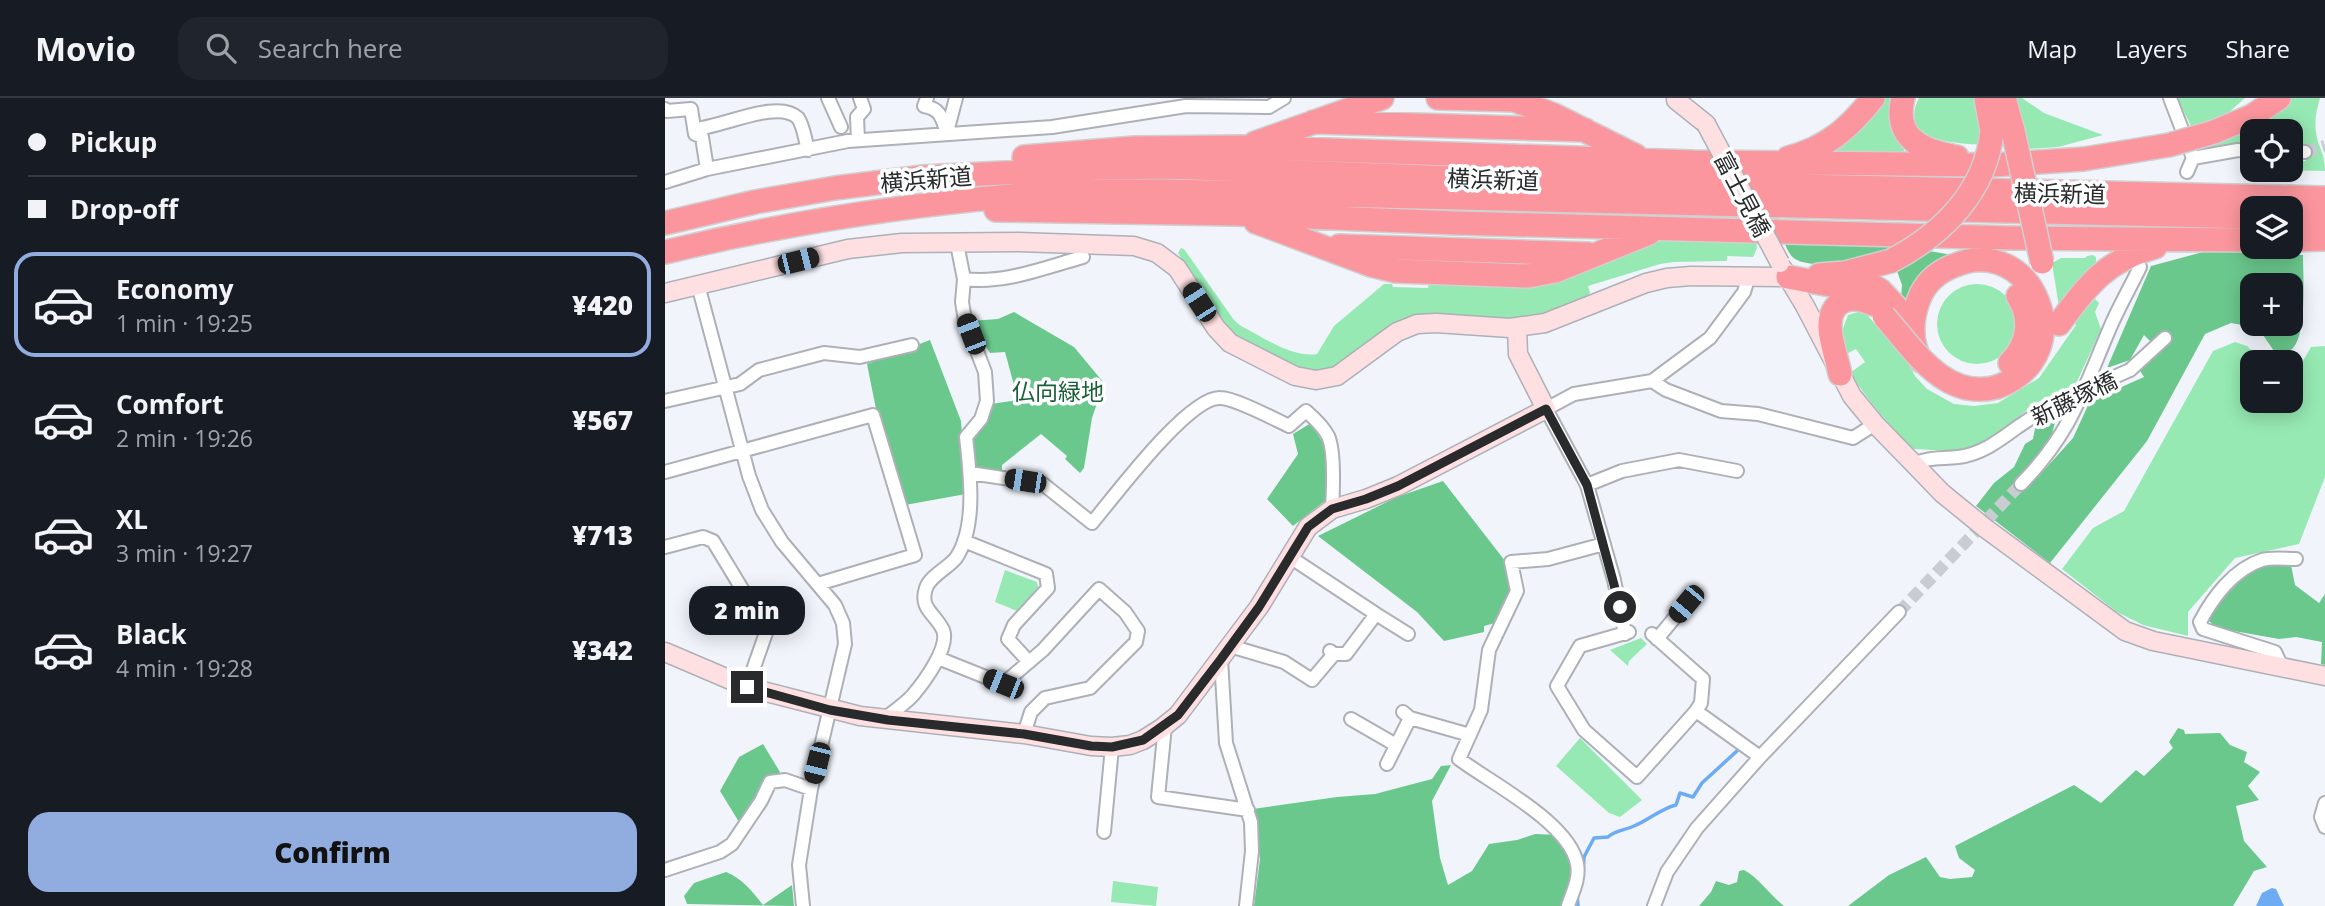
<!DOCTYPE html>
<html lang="en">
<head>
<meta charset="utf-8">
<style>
	:root { --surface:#171b24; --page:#20242c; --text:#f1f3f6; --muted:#9ea1a6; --line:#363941; --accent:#91ade0 }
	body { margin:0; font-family:"Open Sans","Noto Sans JP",sans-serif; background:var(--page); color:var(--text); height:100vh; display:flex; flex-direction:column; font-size:26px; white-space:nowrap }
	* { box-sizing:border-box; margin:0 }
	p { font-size:23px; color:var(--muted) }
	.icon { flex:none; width:38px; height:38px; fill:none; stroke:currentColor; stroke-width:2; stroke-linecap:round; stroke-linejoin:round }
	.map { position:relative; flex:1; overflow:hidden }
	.side { display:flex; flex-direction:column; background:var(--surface); width:665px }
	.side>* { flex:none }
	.guide { display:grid; align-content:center; height:154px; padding:0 28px; background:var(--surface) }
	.fabs { position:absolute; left:1575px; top:21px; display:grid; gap:14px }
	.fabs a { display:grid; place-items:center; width:63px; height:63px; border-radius:14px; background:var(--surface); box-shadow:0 4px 18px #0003; font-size:35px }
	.end { position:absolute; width:32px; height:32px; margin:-16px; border:9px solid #282a2c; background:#fff; box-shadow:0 0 0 4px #fff }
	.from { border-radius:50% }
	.bubble { position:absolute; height:49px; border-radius:21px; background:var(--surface); box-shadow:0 4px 18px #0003; font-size:23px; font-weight:800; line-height:49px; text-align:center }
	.car { position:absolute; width:21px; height:42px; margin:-21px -10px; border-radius:9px; box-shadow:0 0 5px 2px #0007; background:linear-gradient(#222 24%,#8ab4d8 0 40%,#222 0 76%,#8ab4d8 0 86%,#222 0) }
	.guide b { display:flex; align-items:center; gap:24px; height:66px; font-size:26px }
	.guide b+b { border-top:2px solid var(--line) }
	.guide i { width:18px; height:18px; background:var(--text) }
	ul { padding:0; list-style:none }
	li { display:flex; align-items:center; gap:21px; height:105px; margin:0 14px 10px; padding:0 14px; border:4px solid transparent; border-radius:21px }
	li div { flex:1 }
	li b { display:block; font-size:26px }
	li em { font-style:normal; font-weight:800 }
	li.active { border-color:var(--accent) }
	li>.icon { width:63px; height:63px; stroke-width:1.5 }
	.cta { display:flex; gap:14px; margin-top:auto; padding:14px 28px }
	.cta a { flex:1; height:80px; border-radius:21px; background:var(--accent); color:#111; font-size:28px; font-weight:800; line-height:80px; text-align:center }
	header { display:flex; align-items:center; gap:42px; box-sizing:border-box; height:98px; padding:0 35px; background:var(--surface); border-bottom:2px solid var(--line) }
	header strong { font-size:33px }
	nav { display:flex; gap:38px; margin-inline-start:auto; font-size:24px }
	.search { width:490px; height:63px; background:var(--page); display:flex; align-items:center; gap:18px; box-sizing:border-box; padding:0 24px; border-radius:21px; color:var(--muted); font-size:26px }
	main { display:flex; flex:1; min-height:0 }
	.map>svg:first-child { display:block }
</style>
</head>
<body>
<header>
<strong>Movio</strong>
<div class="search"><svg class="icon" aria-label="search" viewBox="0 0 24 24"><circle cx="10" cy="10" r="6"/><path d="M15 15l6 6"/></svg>Search here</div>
<nav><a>Map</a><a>Layers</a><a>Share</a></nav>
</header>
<main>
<section class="side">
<div class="guide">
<b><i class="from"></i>Pickup</b>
<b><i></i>Drop-off</b>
</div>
<ul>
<li class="active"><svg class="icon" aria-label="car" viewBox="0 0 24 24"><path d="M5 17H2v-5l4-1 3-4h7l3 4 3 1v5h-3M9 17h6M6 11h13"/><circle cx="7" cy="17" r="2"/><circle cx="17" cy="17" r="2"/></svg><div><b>Economy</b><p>1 min · 19:25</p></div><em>¥420</em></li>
<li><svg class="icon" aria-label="car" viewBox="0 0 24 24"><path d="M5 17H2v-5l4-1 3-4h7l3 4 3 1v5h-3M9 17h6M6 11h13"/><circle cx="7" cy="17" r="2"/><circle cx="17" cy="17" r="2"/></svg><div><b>Comfort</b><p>2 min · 19:26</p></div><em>¥567</em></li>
<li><svg class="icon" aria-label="car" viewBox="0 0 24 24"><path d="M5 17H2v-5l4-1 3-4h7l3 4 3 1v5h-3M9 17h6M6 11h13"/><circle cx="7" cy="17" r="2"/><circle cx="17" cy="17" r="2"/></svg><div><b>XL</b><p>3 min · 19:27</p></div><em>¥713</em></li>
<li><svg class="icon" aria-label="car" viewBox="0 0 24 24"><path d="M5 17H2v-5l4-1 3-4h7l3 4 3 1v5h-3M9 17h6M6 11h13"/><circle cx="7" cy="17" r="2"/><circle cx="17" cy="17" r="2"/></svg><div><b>Black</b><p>4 min · 19:28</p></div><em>¥342</em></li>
</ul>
<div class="cta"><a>Confirm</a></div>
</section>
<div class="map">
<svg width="1660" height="808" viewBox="0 0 1660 808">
	<rect width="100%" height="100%" fill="#f1f5fb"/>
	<path fill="#96e9b2" d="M1218 0H1227C1224 20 1225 35 1240 49L1238 54 1172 55 1169 53Z
		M1254 0H1309L1313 8 1319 47C1291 45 1232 44 1254 0Z
		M1348 0H1357L1379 15 1438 37 1393 49 1361 51Z
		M1512 0H1580L1563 15 1527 30Z
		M1625 0H1655C1652 11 1649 22 1651 34 1653 50 1660 54 1660 73L1610 72H1626V62L1641 63 1639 47H1626V33H1587V47L1536 52 1533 48Z
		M987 141 1091 142 1092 150 1088 159 1062 158V163L1009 164 995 166 923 188 925 195 920 201 869 220 844 221 774 219 669 271 642 274 576 243 557 226 513 155 516 150 519 151 569 222 576 228C598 239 627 260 652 256L669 228 719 186H727L728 189 763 190 764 185 861 186Z
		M1428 157 1431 159V165L1394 209 1387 165 1396 160H1420L1422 158Z
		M1272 226a40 40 0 1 1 80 0a40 40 0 1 1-80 0Z
		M1430 201 1434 205 1430 214 1436 231 1410 288 1371 305 1327 340 1313 347 1289 353 1248 351C1224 327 1204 304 1185 275L1200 264 1191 251 1181 256 1176 236 1183 217 1193 214 1202 217 1239 257 1250 278 1262 291 1289 306 1309 308 1333 305 1374 280 1411 227 1408 222Z
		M1570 244 1582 248 1598 264H1587V303H1626V270L1635 268 1646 249 1660 248V379L1634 446 1570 460 1523 514V538L1478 527 1452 514 1397 471 1428 430 1459 413 1548 253Z
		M340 472 372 484 373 489 352 513 330 504Z
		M976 540 982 546 964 563 963 568 945 552Z
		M915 640 977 702 955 719 944 715 891 668Z
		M448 783 493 789 491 808 446 804Z"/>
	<path fill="#6bc88d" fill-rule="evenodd" d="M1119 143 1237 146C1232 149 1228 153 1223 155 1206 164 1147 172 1130 161 1124 157 1121 149 1119 143Z
		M1264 153 1288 157 1242 204 1236 201 1237 187 1231 170Z
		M1538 154H1581L1638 157C1638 178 1642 235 1628 250 1625 253 1621 254 1618 256L1609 253 1598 237 1583 228 1566 225 1540 236 1482 343 1385 465 1311 408 1329 385 1349 369 1360 346 1368 341 1371 325 1392 317 1386 340 1363 371 1372 380 1408 340 1425 303 1479 279 1474 271 1493 251 1479 237 1465 262 1442 270 1486 168ZM1587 187H1626V226H1587Z
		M349 214 409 249 439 285 427 320 419 370 415 375 400 361 402 358 376 336 337 367V375L309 373 306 342 326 306 353 302 340 254 325 255 305 223 333 221Z
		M265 242 296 323 301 396 240 407 213 321 202 266Z
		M646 325 662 352 661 402 628 428 602 401 633 356 628 336Z
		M778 383 844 468 849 494 834 524 819 528V534L779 543 752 514 653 438 732 399Z
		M1609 465 1626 467 1630 487 1654 505 1660 496V567L1656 566 1657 544 1631 539 1614 541 1552 530 1544 523 1543 518 1547 511 1578 475Z
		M1513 630 1519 632 1520 636 1555 635 1565 647 1582 654 1579 664 1595 674 1583 688 1594 702 1571 708 1579 743 1602 769 1589 773 1568 808H1183L1224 777 1261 759 1275 779 1285 781 1307 779 1310 772 1294 760 1290 748 1409 687 1436 705 1471 672 1479 678 1508 650 1504 644Z
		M98 646 115 674 97 691 93 705 74 724 55 693 74 659Z
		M786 667 767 703 775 760 783 787 807 773 824 746 852 742 870 736 895 737 908 756 906 808H589L595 761 588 711 672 699 710 696 767 681 776 668Z
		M1079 772C1094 780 1105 797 1119 808H1034L1046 794 1051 783 1064 787 1072 784 1074 773Z
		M61 774C78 781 87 793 98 807L127 787 129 808 22 806 19 798 29 785Z"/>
	<path fill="#6dabf3" d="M1607 790 1611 791 1619 808H1591L1597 795Z"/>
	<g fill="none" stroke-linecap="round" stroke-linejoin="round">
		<path stroke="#6dabf3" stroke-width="3.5" d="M918 778 919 759 929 740 943 739C951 732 958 733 969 728 984 722 995 711 1011 707L1015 695 1028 699 1037 685 1073 652
			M912 796 913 808"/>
		<path stroke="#c9ccd2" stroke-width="12" stroke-dasharray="12 6" stroke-linecap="butt" d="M1640 54 1660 48
			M1234 514 1356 386"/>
		<g stroke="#adb1b7" stroke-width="16">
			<path id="street" d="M163 0 176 29
				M262 0 259 8C276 11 277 20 282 35
				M1505 0 1528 60 1522 74
				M0 11 2 13 26 11 30 36 37 39 42 71
				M29 31C56 30 113 0 133 20 139 29 140 42 143 52
				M282 34 291 0
				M193 42 192 19 199 11 195 0
				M1626 53 1640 54
				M1528 60 1573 52 1587 53
				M0 84 42 71 183 43 387 29 521 8 604 9 619 0
				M299 181C340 186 378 170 418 159
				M33 187 84 378 97 412 117 444 170 507 178 525 180 546 146 691 134 767 138 808
				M1465 272 1500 240
				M987 283 1001 292 1056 313 1093 316 1188 340 1210 326
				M0 303 75 286 94 272 159 255 195 259 247 247
				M1249 366C1263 359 1277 361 1293 359 1317 356 1335 342 1354 328
				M0 374 208 317 250 457 153 486
				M305 375 378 386 427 425C449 399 523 299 555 300 570 300 609 321 624 328L641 313C649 320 658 328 663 338 670 353 668 394 667 411
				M1356 386C1406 335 1417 295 1444 232 1453 210 1465 190 1475 169
				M922 387 957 373 1014 362 1072 373
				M299 443 381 476 383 490 349 527 343 541 364 564
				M0 449 38 439 48 443 102 532 82 589
				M625 459 711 516 681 556H669L665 553
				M711 516 743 536
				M964 534 915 548 892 588 919 632 972 679 1031 613 1036 605 1038 581 987 536
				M960 536 949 482 922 387 881 311 909 296 987 283 1045 240 1079 194 1084 178
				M992 541 1021 506
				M565 548 619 564 647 582 669 556
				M273 560 338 586 378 552 434 491 460 514 473 533 471 544 425 590 380 600 366 614 359 636
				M556 561 561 645 586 724 587 753 581 808
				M1617 569 1610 554 1538 531 1535 524C1548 499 1569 471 1597 462 1607 459 1620 461 1631 461
				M1031 613 1095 659
				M738 614 745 620 805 637
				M219 621C228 614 240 606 248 597 259 584 285 549 278 532 270 515 254 511 261 490 265 478 283 470 291 460 312 429 305 375 301 339L316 321 322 303 320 274 300 222 297 204 299 181 292 146
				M686 621 731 647
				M500 628 493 699 583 712
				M722 666 745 620
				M1660 705 1656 719 1660 729
				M439 734 447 649
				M0 772 55 754 67 746 96 703 105 684 120 682 146 691
				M903 808C907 795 915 781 912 766 905 725 826 685 794 661L816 612 824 552 852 493 846 464 883 461 939 446
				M989 808 1002 774 1032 730 1095 659 1234 514"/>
		</g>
		<g stroke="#adb1b7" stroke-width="21">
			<path id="secondary" d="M1011 2 1041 26
				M1118 171 1140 208 1187 298 1210 326 1249 366 1277 395 1320 430 1460 533 1488 543 1660 578
				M0 195 183 151 237 145 354 144 469 148 492 155 512 170 551 230 565 245 630 278 651 282 672 278 732 234 752 226 771 225 845 230 880 225 981 185 1002 180 1026 178 1123 179
				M0 554 82 589 195 618 359 636 426 648 447 649 465 647 478 642 497 630 513 617 594 509 643 429 667 411 701 401 733 388 881 311 853 256 852 229"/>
		</g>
		<g stroke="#d0d0d1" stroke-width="26">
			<path id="highway" d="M773 0 849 2 889 17 971 58
				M1238 0C1228 41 1258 53 1292 59
				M1321 0 1327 33
				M1339 0 1348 33
				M648 24 920 32
				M1549 34 1587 18 1614 0
				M590 45 717 0
				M359 59 469 50 577 49 1028 64 1328 67 1419 61 1504 47
				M1123 60C1162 50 1184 30 1208 0
				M331 112 570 116 791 125 1348 140 1587 142
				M1626 119H1660
				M591 124 706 167 731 173 863 178 890 173 984 135
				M0 125 90 104 170 90 258 79 434 70 504 69 790 80 1660 100
				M1626 142 1660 141
				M674 148 923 156
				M0 154C121 125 245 106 370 96 414 92 459 93 504 93L1587 119
				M1154 177 1180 175 1226 163
				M1123 179 1181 190 1200 200
				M1199 182 1216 193 1231 209
				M1394 226C1422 187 1442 162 1490 149
				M1256 263C1245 244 1246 221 1254 201 1260 185 1273 174 1288 168 1368 133 1419 257 1332 289
				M1345 265C1364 246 1367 220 1353 198
				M1175 276C1172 261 1166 245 1165 230 1164 202 1186 195 1208 206"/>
		</g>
		<use href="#street" stroke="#fff" stroke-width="12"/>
		<use href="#secondary" stroke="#fee0e2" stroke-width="18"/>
		<use href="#highway" stroke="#fc969e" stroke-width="23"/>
		<g stroke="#adb1b7" stroke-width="16" stroke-linecap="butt">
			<path id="street-bridge" d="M1354 328 1386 307 1465 272"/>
		</g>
		<g stroke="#adb1b7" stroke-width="21" stroke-linecap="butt">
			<path id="secondary-bridge" d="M1041 26 1115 165"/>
		</g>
		<g stroke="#d0d0d1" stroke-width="26" stroke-linecap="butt">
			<path id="highway-bridge" d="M1348 33 1377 164
				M1504 47 1549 34
				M1226 163C1278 136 1321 93 1327 33
				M1219 218C1249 252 1280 303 1332 289"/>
		</g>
		<use href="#street-bridge" stroke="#fff" stroke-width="12"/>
		<use href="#secondary-bridge" stroke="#fee0e2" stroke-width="18"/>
		<use href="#highway-bridge" stroke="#fc969e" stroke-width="23"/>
	</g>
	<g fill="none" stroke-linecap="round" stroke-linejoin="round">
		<path stroke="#282a2c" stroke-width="9" d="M82 589 165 612 223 622 359 636 426 648 447 649 478 642 513 617 556 561 594 509 643 429 667 411 701 401 733 388 881 311 922 387 955 509"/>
	</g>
	<g text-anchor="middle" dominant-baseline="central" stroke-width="7" stroke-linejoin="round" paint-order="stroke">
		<g font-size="23" fill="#282a2c" stroke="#fff">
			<text transform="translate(261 81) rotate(-5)">横浜新道</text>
			<text transform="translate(828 81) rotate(2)">横浜新道</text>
			<text transform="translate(1395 95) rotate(1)">横浜新道</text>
			<text transform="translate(1078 96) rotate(62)">富士見橋</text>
			<text transform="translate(1409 300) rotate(-26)">新藤塚橋</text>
		</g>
		<g font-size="23" fill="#1a5e37" stroke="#fff">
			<text x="393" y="293">仏向緑地</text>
		</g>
	</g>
</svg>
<div class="fabs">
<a><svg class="icon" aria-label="locate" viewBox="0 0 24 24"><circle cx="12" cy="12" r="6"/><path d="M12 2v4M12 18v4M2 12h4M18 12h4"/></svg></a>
<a><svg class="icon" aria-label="layers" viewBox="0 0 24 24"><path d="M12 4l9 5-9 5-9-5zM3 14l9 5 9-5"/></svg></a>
<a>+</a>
<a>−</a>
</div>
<i class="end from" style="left:955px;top:509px"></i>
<i class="end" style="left:82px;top:589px"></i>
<div class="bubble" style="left:24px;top:488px;width:116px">2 min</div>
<i class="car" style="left:133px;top:163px;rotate:76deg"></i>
<i class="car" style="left:534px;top:204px;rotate:327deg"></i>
<i class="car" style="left:306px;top:236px;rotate:339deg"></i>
<i class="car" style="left:360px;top:383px;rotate:279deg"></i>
<i class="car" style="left:1021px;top:506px;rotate:220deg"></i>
<i class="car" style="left:338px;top:586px;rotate:292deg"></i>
<i class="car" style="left:152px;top:665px;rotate:194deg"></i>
</div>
</main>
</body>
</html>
